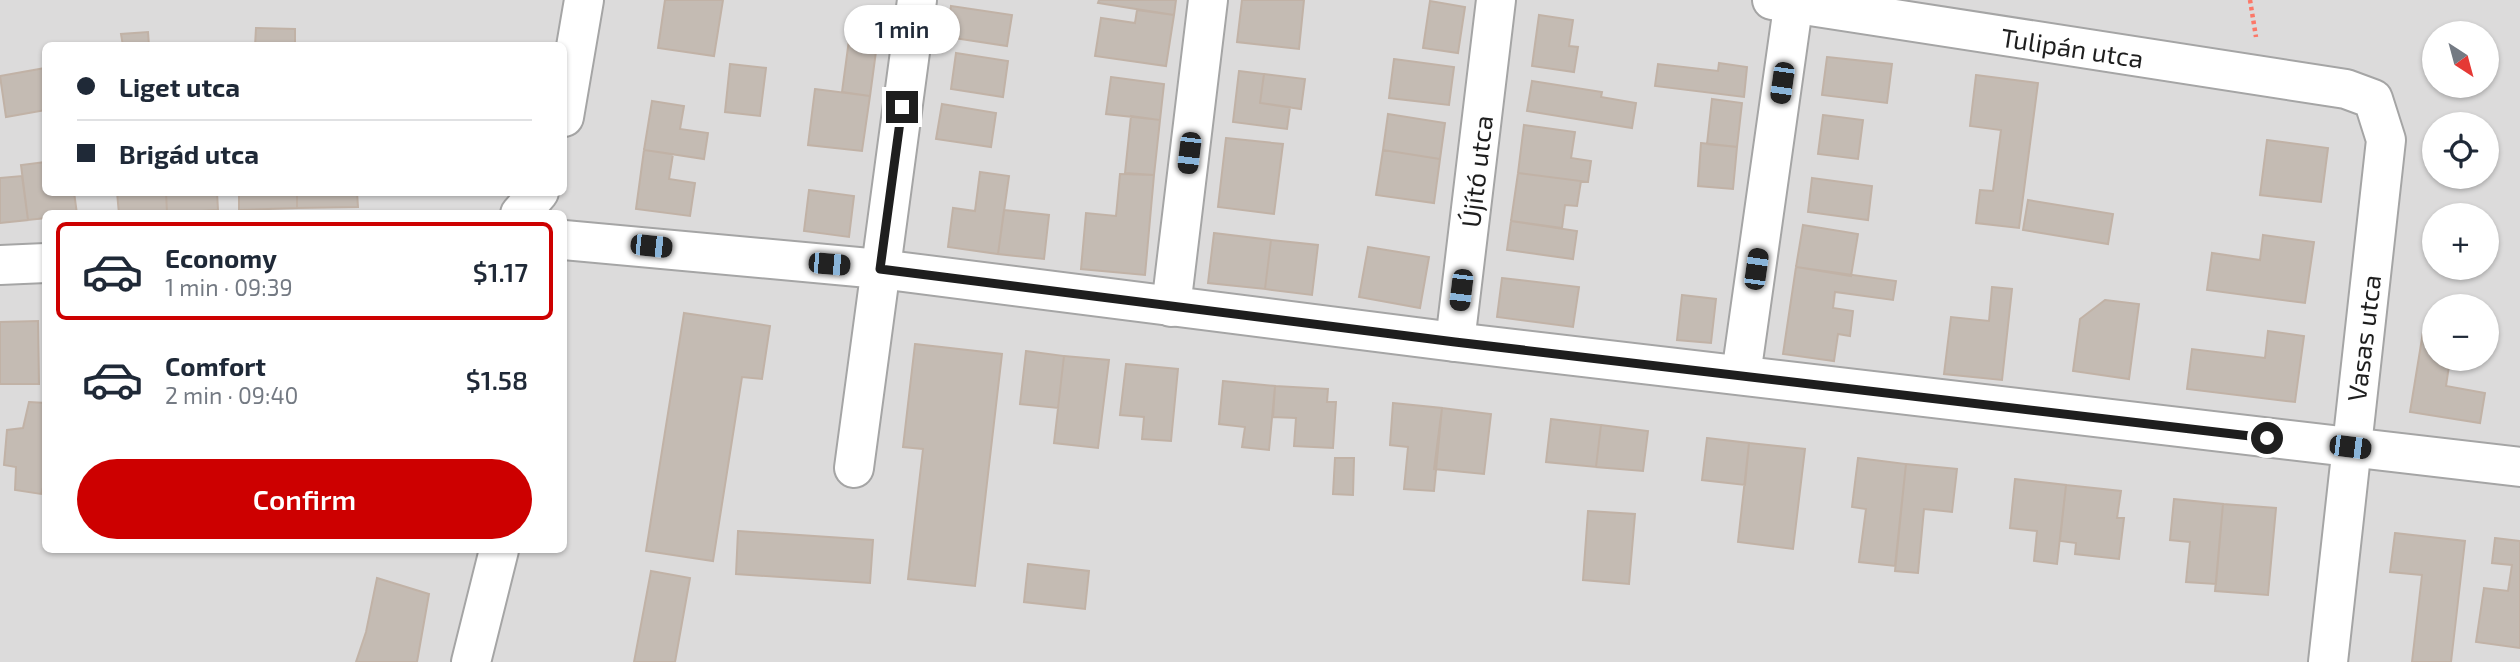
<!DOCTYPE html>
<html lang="en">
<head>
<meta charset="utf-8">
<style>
	:root { --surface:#fff; --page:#f2f2f3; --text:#1f2937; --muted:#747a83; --line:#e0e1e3; --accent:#cd0000 }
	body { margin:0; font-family:"Exo 2",sans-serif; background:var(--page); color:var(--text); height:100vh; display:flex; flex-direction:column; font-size:26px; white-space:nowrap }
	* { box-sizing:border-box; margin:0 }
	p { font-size:23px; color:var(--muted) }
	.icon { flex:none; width:38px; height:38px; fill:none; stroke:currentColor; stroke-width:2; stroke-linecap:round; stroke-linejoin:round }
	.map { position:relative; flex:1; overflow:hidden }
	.drawer { position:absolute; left:42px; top:210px; width:525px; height:343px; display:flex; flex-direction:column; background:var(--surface); border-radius:10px; box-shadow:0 2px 5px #0004 }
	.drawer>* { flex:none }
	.top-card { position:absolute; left:42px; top:42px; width:525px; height:154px; border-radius:10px; box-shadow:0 2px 5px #0004; display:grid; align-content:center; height:154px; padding:0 35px; background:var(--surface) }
	.needle { width:46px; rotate:144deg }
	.buttons { position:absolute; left:2422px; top:21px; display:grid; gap:14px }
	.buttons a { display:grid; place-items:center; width:77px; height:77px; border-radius:50%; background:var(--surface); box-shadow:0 2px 5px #0004; font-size:35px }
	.end { position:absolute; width:32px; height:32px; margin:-16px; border:9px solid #1e1e1e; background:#fff; box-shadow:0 0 0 4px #fff }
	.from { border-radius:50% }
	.bubble { position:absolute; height:49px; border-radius:24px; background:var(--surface); box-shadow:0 2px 5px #0004; font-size:23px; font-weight:600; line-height:49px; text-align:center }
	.car { position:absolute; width:21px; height:42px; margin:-21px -10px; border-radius:9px; box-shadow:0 0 5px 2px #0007; background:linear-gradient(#222 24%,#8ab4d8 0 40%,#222 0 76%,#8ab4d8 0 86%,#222 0) }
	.top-card b { display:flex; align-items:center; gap:24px; height:66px; font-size:26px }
	.top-card b+b { border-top:2px solid var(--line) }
	.top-card i { width:18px; height:18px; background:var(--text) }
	ul { padding:12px 0 0; list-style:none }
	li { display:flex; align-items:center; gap:21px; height:98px; margin:0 14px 10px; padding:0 21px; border:4px solid transparent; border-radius:10px }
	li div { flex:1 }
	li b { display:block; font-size:26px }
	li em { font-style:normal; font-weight:600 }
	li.selected { border-color:var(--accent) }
	li>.icon { width:63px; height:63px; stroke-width:1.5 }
	.primary-button { display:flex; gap:14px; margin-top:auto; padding:14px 35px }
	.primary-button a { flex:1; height:80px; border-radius:42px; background:var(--accent); color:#fff; font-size:28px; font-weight:600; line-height:80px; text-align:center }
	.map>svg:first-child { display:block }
</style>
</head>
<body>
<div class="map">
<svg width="2520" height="662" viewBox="0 0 2520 662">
	<rect width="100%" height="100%" fill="#efece4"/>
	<path fill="#dcdbdb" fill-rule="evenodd" d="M0 0H2520V662H0ZM2434 33H2487V86H2434ZM46 46H564V192H46ZM2434 124H2487V177H2434ZM46 214H564V550H46ZM2434 215H2487V268H2434ZM2434 306H2487V359H2434Z"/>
	<path fill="#c4bbb3" stroke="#c1b2a6" stroke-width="2" d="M665 0H723L714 56 658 48Z
		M1099 0H1176L1174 15 1098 3Z
		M1242 0H1304L1299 49 1237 42Z
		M1430 1 1465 7 1458 53 1423 48Z
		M951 6 1012 15 1007 46 947 37Z
		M1137 10 1174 15 1166 66 1095 56 1101 18 1135 23Z
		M1539 15 1573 20 1569 46 1578 47 1574 72 1532 66Z
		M851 25 879 29 870 96 842 92Z
		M256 28 295 29V46H255Z
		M148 32 149 46H123L121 34Z
		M956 53 1008 61 1003 97 951 89Z
		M1827 57 1892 64 1887 103 1822 95Z
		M1394 59 1454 67 1449 105 1389 98Z
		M1719 63 1747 67 1744 97 1655 86 1658 64 1718 71Z
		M730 64 766 68 760 116 725 112Z
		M45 68 46 110 6 117 0 76Z
		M1239 71 1264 74 1260 103 1290 107 1287 129 1233 122Z
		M1264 74 1305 79 1301 109 1260 103Z
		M1976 75 2038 83 2019 228 1976 223 1980 190 1993 191 2001 130 1970 126Z
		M1111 77 1164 84 1160 120 1106 114Z
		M1532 81 1602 92 1601 97 1636 103 1632 128 1527 111Z
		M815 89 870 96 862 151 808 145Z
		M1712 99 1742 103 1737 147 1707 144Z
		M652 101 684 106 680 129 708 133 704 159 644 150Z
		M942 104 996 113 991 147 936 139Z
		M1388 114 1445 123 1440 159 1383 150Z
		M1823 115 1863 120 1858 159 1818 154Z
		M1131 116 1160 120 1154 175 1125 173Z
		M1524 125 1575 132 1571 158 1591 161 1588 182 1518 173Z
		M1226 138 1283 144 1274 214 1218 207Z
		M2267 140 2328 148 2321 202 2260 195Z
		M1701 143 1737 147 1733 189 1698 186Z
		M644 150 673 154 669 179 695 183 690 216 636 209Z
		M1383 150 1440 159 1434 203 1376 195Z
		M46 162V192H74L77 214H46V218L28 220 21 165Z
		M980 172 1009 176 998 254 948 247 953 208 975 211Z
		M1518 173 1581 181 1577 206 1565 205 1562 228 1511 221Z
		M1120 174 1154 175 1145 275 1081 269 1086 213 1116 216Z
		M22 176 28 220 0 223V178Z
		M1812 178 1872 186 1868 220 1808 212Z
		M809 190 854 196 849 237 804 231Z
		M117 192H166L167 213 119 214Z
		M166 192H217L218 210 167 213Z
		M239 192H297V208L239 210Z
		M297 192H357L358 207 297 208Z
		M2028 200 2113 214 2108 244 2023 230Z
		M1004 210 1049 215 1044 259 998 254Z
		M1511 221 1577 231 1573 259 1507 250Z
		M1803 225 1858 234 1851 276 1796 267Z
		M1214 233 1271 240 1265 289 1208 283Z
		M2263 235 2314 242 2305 303 2207 290 2212 253 2260 260Z
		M1271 240 1318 245 1312 295 1265 289Z
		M1368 247 1429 257 1420 308 1359 297Z
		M1796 267 1896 281 1893 300 1835 292 1833 308 1853 311 1850 336 1838 334 1834 361 1783 354Z
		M1502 278 1579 287 1573 327 1497 317Z
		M1992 287 2012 289 2002 380 1944 374 1951 317 1989 321Z
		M1682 295 1716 299 1711 343 1677 340Z
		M2105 300 2139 304 2129 379 2073 371 2080 319Z
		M684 313 770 326 762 379 742 377 713 561 646 551Z
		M38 321 39 384H0V322Z
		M2268 331 2304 336 2295 402 2187 389 2192 349 2265 358Z
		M2423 332 2434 334V359H2450L2446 386 2485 393 2480 423 2410 412Z
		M915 344 1002 354 975 586 908 579 923 449 903 447Z
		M1026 351 1064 356 1058 408 1020 404Z
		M1064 356 1109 360 1098 448 1054 443Z
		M1126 364 1178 369 1171 441 1142 439 1144 417 1120 415Z
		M1223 381 1275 386 1269 450 1242 447 1245 427 1219 424Z
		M1275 386 1328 389 1327 402H1336L1333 448 1294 446 1296 418 1273 417Z
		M29 402 46 403V477L41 494 15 490 16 467 4 465 7 430 23 428Z
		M1393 403 1442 408 1434 491 1404 489 1408 447 1390 445Z
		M1442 408 1491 414 1484 474 1434 469Z
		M1551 419 1601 425 1596 467 1546 462Z
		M1601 425 1648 431 1643 471 1596 467Z
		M1707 438 1749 443 1745 485 1702 480Z
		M1749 443 1805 449 1793 549 1738 542Z
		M1335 458H1354L1353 495 1333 494Z
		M1858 458 1906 464 1895 566 1859 562 1866 509 1852 507Z
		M1906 464 1957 469 1952 512 1924 509 1918 573 1895 571Z
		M2015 479 2066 485 2057 564 2034 561 2037 531 2010 528Z
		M2066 485 2121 491 2117 518H2124L2119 559 2075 554 2076 543 2060 541Z
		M2174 499 2223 504 2216 584 2186 582 2190 542 2170 540Z
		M2223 504 2276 508 2268 595 2215 591Z
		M1588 511 1635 514 1629 584 1583 580Z
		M738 531 873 540 870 583 736 574Z
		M2395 533 2465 541 2451 662H2412L2422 575 2390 572Z
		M2495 538 2520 541V648L2476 642 2484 588 2508 591 2512 565 2492 563Z
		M1028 564 1089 571 1085 609 1024 602Z
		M651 571 690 578 675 662H634Z
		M377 578 429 594 417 662H356L366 632Z"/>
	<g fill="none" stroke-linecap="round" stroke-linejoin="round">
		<g stroke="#a5a5a5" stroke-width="42">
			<g id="minor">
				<path id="s1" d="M1772 0 2346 89 2373 99 2386 140 2328 662"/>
				<path d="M564 117 584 0"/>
				<path d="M520 214 539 192"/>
				<path d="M564 240 880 269 1455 342 2520 467"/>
				<path d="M0 265 46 263"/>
				<path d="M1171 307 1208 0"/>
				<path id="s2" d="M1455 342 1496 0"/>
				<path d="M1741 375 1794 0"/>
				<path d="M854 468 917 0"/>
				<path d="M471 662 499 550"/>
			</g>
		</g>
		<path stroke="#fc7868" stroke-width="4.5" stroke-dasharray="3.5 3.5" stroke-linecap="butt" d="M2250 0 2256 37"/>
		<use href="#minor" stroke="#fff" stroke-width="38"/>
	</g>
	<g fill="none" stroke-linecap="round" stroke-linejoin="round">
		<path stroke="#1e1e1e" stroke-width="9" d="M902 107 880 269 1455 342 2267 438"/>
	</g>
	<g text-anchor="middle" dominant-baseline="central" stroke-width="6" stroke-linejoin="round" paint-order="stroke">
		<g font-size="26" fill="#1e1e1e" stroke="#fff">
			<text stroke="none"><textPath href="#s1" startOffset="304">Tulipán utca</textPath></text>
			<text stroke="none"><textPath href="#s2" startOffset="172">Újító utca</textPath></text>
			<text transform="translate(2363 338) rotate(-83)">Vasas utca</text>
		</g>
	</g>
</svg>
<div class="buttons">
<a><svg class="needle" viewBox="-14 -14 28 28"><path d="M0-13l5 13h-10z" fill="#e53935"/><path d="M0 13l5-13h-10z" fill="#747a83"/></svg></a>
<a><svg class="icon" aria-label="locate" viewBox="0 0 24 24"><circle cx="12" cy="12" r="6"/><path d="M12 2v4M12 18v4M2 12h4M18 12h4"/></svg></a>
<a>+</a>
<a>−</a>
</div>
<i class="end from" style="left:2267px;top:438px"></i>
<i class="end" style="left:902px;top:107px"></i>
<div class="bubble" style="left:844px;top:5px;width:116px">1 min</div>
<i class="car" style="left:1782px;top:83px;rotate:188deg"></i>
<i class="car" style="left:1189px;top:153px;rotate:187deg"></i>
<i class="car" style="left:651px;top:246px;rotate:96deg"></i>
<i class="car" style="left:829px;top:264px;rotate:95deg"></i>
<i class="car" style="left:1756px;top:269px;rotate:8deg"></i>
<i class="car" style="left:1461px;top:290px;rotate:187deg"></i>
<i class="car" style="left:2350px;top:447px;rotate:97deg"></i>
<div class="top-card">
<b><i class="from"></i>Liget utca</b>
<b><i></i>Brigád utca</b>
</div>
<section class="drawer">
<ul>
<li class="selected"><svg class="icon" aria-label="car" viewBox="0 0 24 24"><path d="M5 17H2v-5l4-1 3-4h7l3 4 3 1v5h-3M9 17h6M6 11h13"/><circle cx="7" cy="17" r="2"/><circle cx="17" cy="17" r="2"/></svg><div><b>Economy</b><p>1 min · 09:39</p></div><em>$1.17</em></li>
<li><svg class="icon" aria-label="car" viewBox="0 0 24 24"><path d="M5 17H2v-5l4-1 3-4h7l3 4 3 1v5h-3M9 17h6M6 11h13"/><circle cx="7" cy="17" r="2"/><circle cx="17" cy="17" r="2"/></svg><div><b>Comfort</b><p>2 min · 09:40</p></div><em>$1.58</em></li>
</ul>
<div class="primary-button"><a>Confirm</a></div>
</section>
</div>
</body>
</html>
